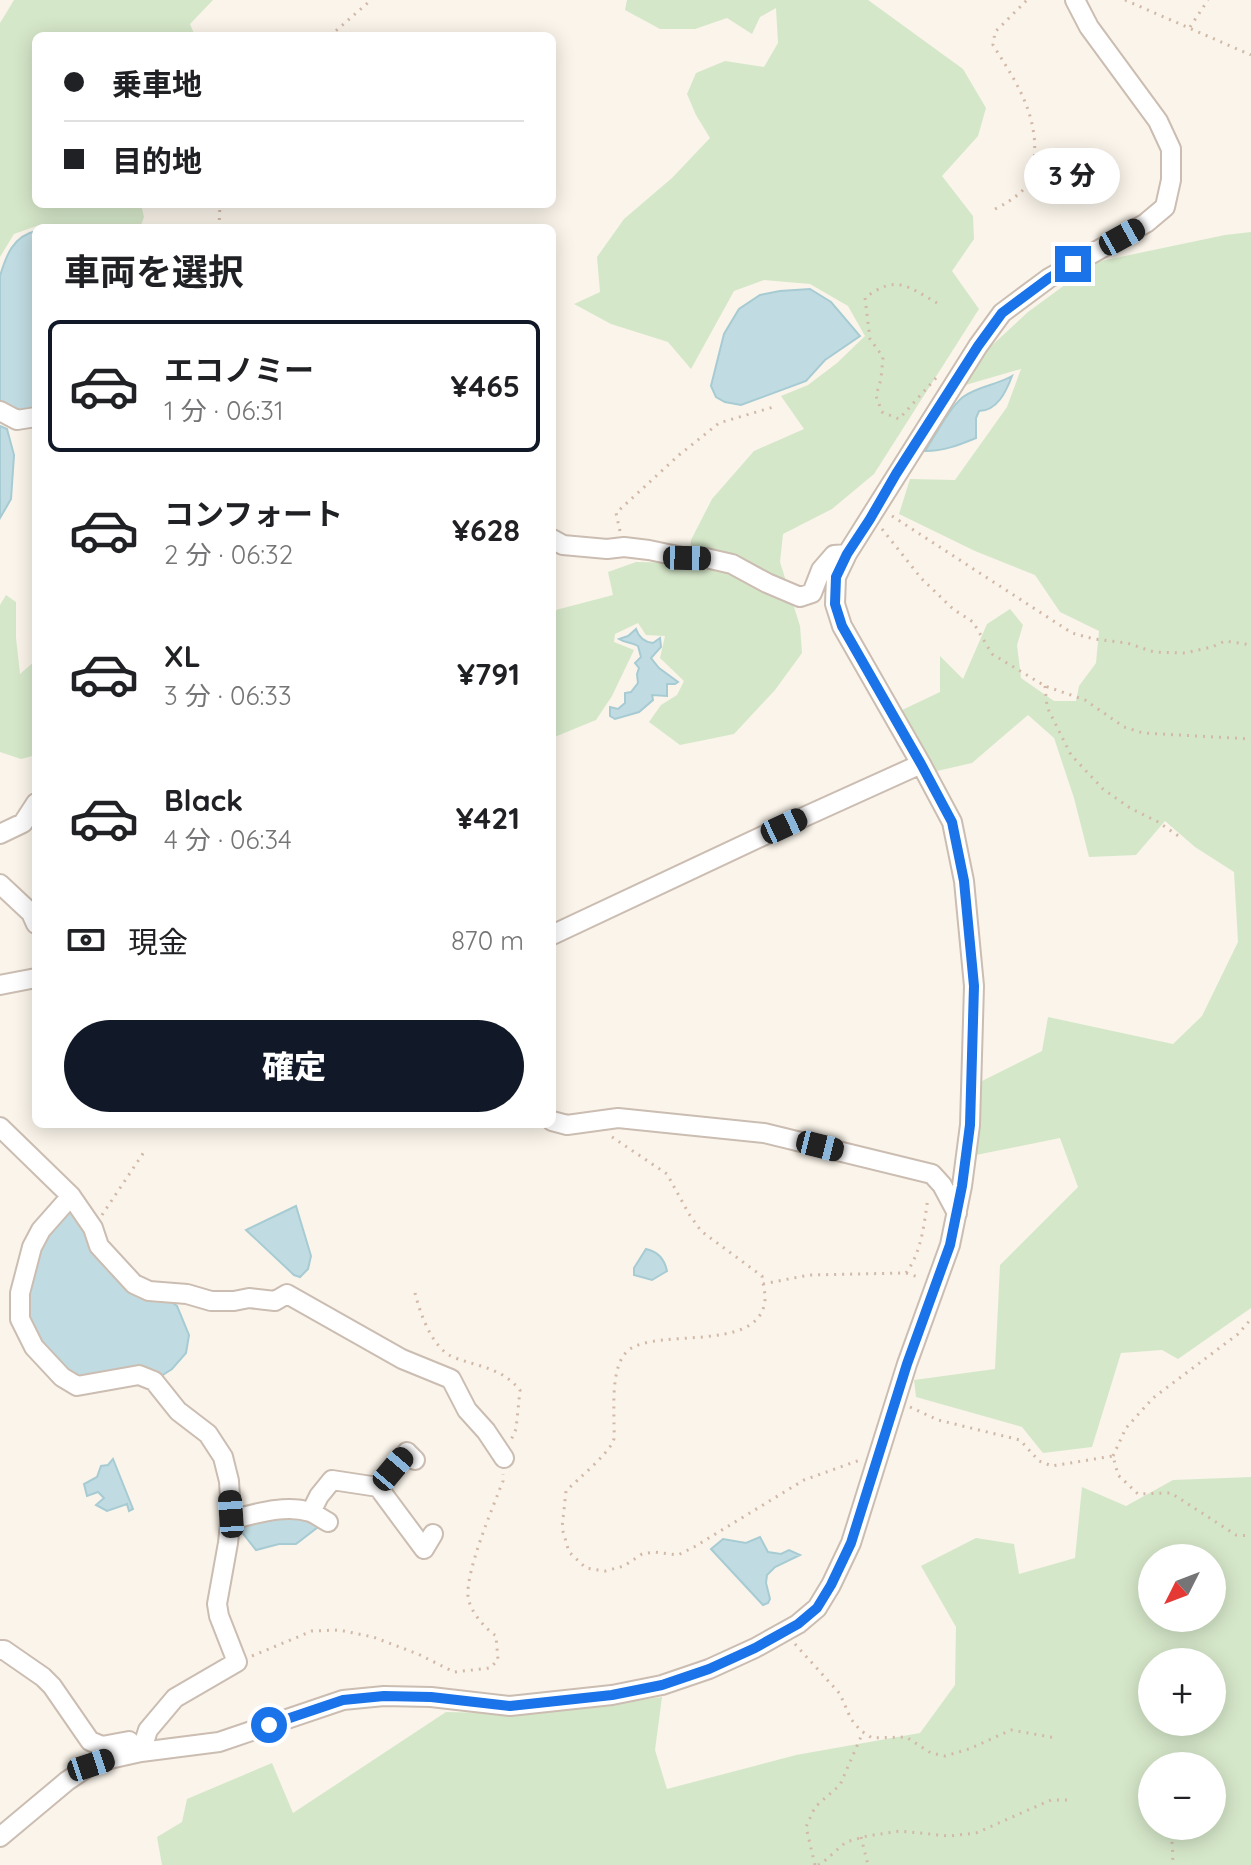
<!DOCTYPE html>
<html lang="ja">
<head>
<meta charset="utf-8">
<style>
	:root { --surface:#fff; --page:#f6f6f6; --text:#202124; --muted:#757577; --line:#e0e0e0; --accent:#111827 }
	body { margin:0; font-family:Quicksand,"Noto Sans JP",sans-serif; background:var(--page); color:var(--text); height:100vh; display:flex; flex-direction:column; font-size:30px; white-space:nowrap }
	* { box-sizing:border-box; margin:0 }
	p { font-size:26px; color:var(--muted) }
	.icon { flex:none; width:44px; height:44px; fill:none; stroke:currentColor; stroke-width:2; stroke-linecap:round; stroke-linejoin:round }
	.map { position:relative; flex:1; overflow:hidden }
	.panel { position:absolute; left:32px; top:224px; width:524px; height:904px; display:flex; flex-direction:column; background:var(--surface); border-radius:12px; box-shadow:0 4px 20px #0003 }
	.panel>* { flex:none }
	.hud { position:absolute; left:32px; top:32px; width:524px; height:176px; border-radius:12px; box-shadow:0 4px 20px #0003; display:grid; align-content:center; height:176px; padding:0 32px; background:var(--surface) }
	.needle { width:52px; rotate:228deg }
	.controls { position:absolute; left:1138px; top:1544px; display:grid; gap:16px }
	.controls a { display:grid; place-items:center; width:88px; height:88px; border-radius:50%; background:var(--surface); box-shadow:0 4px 20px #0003; font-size:40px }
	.end { position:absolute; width:36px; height:36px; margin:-18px; border:10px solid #1a73e8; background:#fff; box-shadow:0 0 0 4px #fff }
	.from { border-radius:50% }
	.bubble { position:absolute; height:56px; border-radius:28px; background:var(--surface); box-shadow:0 4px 20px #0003; font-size:26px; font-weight:800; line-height:56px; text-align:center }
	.car { position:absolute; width:24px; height:48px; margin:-24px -12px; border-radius:10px; box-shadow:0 0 6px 2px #0007; background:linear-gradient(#222 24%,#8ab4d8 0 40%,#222 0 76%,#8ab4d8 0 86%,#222 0) }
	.hud b { display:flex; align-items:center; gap:28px; height:76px; font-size:30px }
	.hud b+b { border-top:2px solid var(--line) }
	.hud i { width:20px; height:20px; background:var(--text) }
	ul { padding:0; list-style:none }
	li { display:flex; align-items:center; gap:24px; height:132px; margin:0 16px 12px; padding:0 16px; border:4px solid transparent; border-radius:12px }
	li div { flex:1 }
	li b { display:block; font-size:30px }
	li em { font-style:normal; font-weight:800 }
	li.current { border-color:var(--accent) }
	li>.icon { width:72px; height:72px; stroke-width:1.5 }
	h2 { padding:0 32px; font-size:36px; line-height:96px }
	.pay { display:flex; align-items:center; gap:20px; height:88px; padding:0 32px; font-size:30px }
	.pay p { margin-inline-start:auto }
	.action { display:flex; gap:16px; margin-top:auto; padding:16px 32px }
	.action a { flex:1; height:92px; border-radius:48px; background:var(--accent); color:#fff; font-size:32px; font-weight:800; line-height:92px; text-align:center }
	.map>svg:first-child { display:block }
</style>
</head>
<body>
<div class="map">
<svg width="1251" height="1865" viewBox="0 0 1251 1865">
	<rect width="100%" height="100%" fill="#faf4ea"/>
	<path fill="#d5e7c9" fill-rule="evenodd" d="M14 0H213L190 24 195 36H36V204H141L144 217 140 228H74L42 224 14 234 0 257V23Z
		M627 0H868L963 69 986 108 978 136 942 176 973 216 974 239 952 271 979 309 874 474 832 509 783 534 780 562 800 626 802 653 775 690 734 734 680 745 649 722 661 705 677 695 684 681 660 658 665 636 646 635 638 623 615 634 614 642 634 650 612 696 596 720 552 738V611L613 595 608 572 636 562 690 563 691 540 712 499 754 451 804 429 781 396 808 385 837 363 865 336 848 306 810 284 764 280 734 291 691 369 668 342 611 324 574 304 600 292 597 257 624 219 672 178 710 138 696 115 687 94 696 73 725 61 764 67 778 43 776 8 760 17 752 34 727 18 695 29H660L625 10Z
		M1251 232V1308L1178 1359 1162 1350 1121 1353 1092 1447 1043 1453 1022 1427 916 1397 914 1380 995 1369 1000 1265 1078 1187 1060 1138 976 1155 980 1082 1042 1051 1048 1017 1173 1044 1202 1016 1238 942 1234 872 1195 847 1165 821 1136 855 1089 857 1074 798 1054 738 1028 715 972 763 937 771 900 711 940 692V656L963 679 987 624 1010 609 1023 625 1017 645 1021 678 1054 701H1076L1079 686 1096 663 1099 631 1060 612 1035 575 975 551 899 514 910 479 955 480 1007 407 1021 369 962 386 988 349 1028 312 1096 262 1225 235Z
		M6 595 16 602V638L20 674 36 660V755L21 759 0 752V605Z
		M1251 1477V1865H162L157 1837 182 1822 187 1799 272 1763 293 1813 446 1712 530 1714 662 1697 655 1750 667 1789 796 1755 920 1733 955 1685 956 1627 921 1566 976 1538 1014 1544 1019 1574 1075 1558 1082 1487 1126 1506 1173 1480ZM1152 1558H1212V1618H1152ZM1152 1662H1212V1722H1152ZM1152 1766H1212V1826H1152Z"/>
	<path fill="#c0dce2" stroke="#a7cbd3" stroke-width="2" d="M36 231V411L12 412 0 403V276C6 256 13 236 36 231Z
		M810 289 831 302 860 336 825 360 806 381 741 405 725 402 716 397 711 386 724 334 739 309 760 295 780 291Z
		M1012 376C1006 392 997 411 979 411L976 418V438C959 445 944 451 925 451 935 436 949 408 963 397 978 386 997 385 1012 376Z
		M0 426 7 429 14 455 11 499 0 518Z
		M636 629C639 638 644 642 653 643L660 638 661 647 651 658 659 668 678 682 675 684H667V696L652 695 653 700 639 712 615 719 610 716V707L618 709 625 703V693L631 692 638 683 637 674 639 668 635 663 641 657 638 646C631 642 625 643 619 639L628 636Z
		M296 1206 311 1256 308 1269 300 1277 294 1275 246 1230Z
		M70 1207 94 1246 177 1306 189 1335 186 1353 172 1369 161 1376 148 1368 136 1367 80 1379C60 1366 39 1345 30 1322 22 1302 38 1249 49 1231 54 1222 64 1214 70 1207Z
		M646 1249C658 1252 664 1258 667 1271L652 1280 634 1275V1268Z
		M113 1459 133 1509 129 1511 127 1504 107 1511 96 1505 104 1498 98 1492 87 1496 84 1484 97 1477 101 1466 108 1465Z
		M290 1512 322 1524 296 1544H279L256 1550 234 1522Z
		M760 1537 768 1552 781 1554 789 1550 800 1555 775 1567 767 1575 766 1583 770 1599 768 1603 763 1605 711 1549 723 1539 746 1543Z"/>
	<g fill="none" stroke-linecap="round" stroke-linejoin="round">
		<g stroke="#cbbdb1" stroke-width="22">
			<path id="minor" d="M0 411 17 420 36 417
				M552 539 563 545 607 549 624 547 649 550 687 558H706L732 564 767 583 800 597 812 593 821 570 834 555 847 554
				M0 834 23 823 36 803
				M0 884 31 913 36 924
				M552 935 784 826 921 764
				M0 985 36 978
				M552 1121 567 1125 618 1118 764 1133 932 1174 942 1185 957 1213
				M0 1127 71 1196 93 1228 99 1246 134 1284 149 1291 187 1294 211 1301H234L249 1298 275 1301 287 1294 402 1359 451 1379 467 1410 486 1431 504 1458
				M378 1487 407 1452 415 1460
				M311 1512 319 1496 332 1480 378 1487 424 1549 433 1534
				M230 1520C255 1514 285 1504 310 1512 316 1514 322 1519 328 1522
				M0 1650H4L43 1677 52 1686 90 1741 102 1746 129 1741 141 1752 148 1730 175 1698 237 1662 219 1616 217 1604 228 1543 231 1514 229 1481 223 1457 208 1434 178 1411 154 1381 139 1375 77 1386 62 1377 34 1347 20 1319V1293L32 1247 41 1230 71 1196
				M0 1837 67 1781 91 1765 114 1758 141 1752 219 1742 343 1700 384 1696 431 1697 510 1706 612 1695 662 1685 709 1669 755 1648 798 1624 817 1608 831 1585 851 1543 907 1364 950 1245 962 1186 970 1125 974 986 964 881 952 822 921 764 842 626 835 604 836 577 847 554 978 346 1002 313 1049 278 1146 223 1165 207 1171 180V149L1158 121 1089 27 1075 0"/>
		</g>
		<path stroke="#d2b9a7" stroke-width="3" stroke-dasharray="2 6" stroke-linecap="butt" d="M1125 0 1251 55
			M1190 27 1208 0
			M330 36 371 0
			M995 209C1013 200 1025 191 1035 174 1033 161 1036 149 1034 136 1030 101 1011 74 993 45L995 32 1027 0
			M219 228 220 204
			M936 378 899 419 882 412 876 396 881 379 883 357 870 339 865 298C896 274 907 286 937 303
			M892 516 1072 633 1094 639 1127 643 1154 652 1185 653 1212 647 1225 641 1251 645
			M882 529 921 578 953 609 973 622 992 654 1045 686 1085 700 1124 727 1143 733 1251 739
			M620 531 616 513 679 455 719 423 777 406
			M1045 686 1047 707 1071 755 1103 789 1130 808 1158 822 1180 837
			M612 1137 667 1174 689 1214 701 1231 762 1276C763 1287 767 1295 764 1306 752 1351 660 1329 630 1349 611 1362 614 1403 614 1424 614 1430 615 1438 613 1442 605 1457 578 1479 566 1491L562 1528 569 1552 586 1568 605 1571 624 1566 642 1554 654 1552 678 1555 694 1547 804 1480 860 1460
			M102 1215 144 1152
			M906 1273C922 1251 924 1224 928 1198
			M763 1284 809 1275 906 1273 921 1278
			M415 1293C420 1313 432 1348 453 1357 478 1367 501 1367 520 1390L516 1429 511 1440
			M910 1407 938 1420 1020 1440 1039 1461 1052 1466 1113 1456 1118 1475 1138 1494 1171 1493 1236 1535 1251 1536
			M1113 1456 1126 1428 1153 1398 1238 1334 1251 1319
			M795 1644 840 1694 851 1719 860 1730 872 1738 906 1737 931 1753 945 1756 969 1749 1011 1730 1056 1738
			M252 1656 312 1631 339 1630 373 1637 418 1654 454 1672 490 1668 498 1660 496 1636C484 1627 470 1612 468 1596 466 1570 493 1507 503 1481V1474
			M1171 1826 1173 1857 1172 1865
			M861 1837 868 1865
			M815 1865 806 1827 815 1807 840 1785 863 1732
			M818 1865 821 1864 846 1842 867 1836 900 1831 949 1836 976 1833 1051 1800H1071"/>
		<use href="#minor" stroke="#fff" stroke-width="18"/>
	</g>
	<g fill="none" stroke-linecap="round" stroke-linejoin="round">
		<path stroke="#1a73e8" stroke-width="10" d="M269 1725 343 1700 384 1696 431 1697 510 1706 612 1695 662 1685 709 1669 755 1648 798 1624 817 1608 831 1585 851 1543 907 1364 950 1245 962 1186 970 1125 974 986 964 881 952 822 921 764 842 626 835 604 836 577 847 554 870 519 896 474 978 346 1002 313 1049 278 1073 264"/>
	</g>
</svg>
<div class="controls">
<a><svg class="needle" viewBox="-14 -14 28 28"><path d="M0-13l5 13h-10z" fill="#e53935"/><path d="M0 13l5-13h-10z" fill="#757577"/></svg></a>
<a>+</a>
<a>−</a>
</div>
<i class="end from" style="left:269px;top:1725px"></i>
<i class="end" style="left:1073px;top:264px"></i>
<div class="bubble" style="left:1024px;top:148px;width:96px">3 分</div>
<i class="car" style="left:1122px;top:237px;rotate:61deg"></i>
<i class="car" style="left:687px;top:558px;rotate:91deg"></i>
<i class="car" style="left:784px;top:826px;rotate:65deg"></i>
<i class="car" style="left:820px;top:1146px;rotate:104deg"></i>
<i class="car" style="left:393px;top:1469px;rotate:40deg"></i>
<i class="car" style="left:231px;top:1514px;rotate:356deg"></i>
<i class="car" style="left:91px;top:1765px;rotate:72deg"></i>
<div class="hud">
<b><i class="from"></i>乗車地</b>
<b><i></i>目的地</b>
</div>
<section class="panel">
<h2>車両を選択</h2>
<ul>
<li class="current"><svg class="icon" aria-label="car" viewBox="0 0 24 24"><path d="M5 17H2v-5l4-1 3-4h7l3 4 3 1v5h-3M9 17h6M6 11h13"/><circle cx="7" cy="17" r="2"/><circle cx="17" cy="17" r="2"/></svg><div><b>エコノミー</b><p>1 分 · 06:31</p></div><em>¥465</em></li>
<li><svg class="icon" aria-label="car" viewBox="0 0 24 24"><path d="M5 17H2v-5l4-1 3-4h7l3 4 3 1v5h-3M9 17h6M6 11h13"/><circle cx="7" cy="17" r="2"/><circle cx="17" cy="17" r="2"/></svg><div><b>コンフォート</b><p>2 分 · 06:32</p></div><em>¥628</em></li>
<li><svg class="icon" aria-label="car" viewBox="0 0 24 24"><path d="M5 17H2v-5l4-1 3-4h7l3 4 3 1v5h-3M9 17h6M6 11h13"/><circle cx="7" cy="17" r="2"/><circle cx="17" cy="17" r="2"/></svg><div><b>XL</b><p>3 分 · 06:33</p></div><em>¥791</em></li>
<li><svg class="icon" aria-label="car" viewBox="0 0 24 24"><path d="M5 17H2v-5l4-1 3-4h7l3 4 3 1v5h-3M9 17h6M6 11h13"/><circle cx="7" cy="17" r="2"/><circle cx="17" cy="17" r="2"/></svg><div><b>Black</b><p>4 分 · 06:34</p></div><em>¥421</em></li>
</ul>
<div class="pay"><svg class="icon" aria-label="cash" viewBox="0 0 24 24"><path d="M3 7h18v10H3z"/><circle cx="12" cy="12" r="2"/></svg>現金<p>870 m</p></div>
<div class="action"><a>確定</a></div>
</section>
</div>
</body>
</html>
